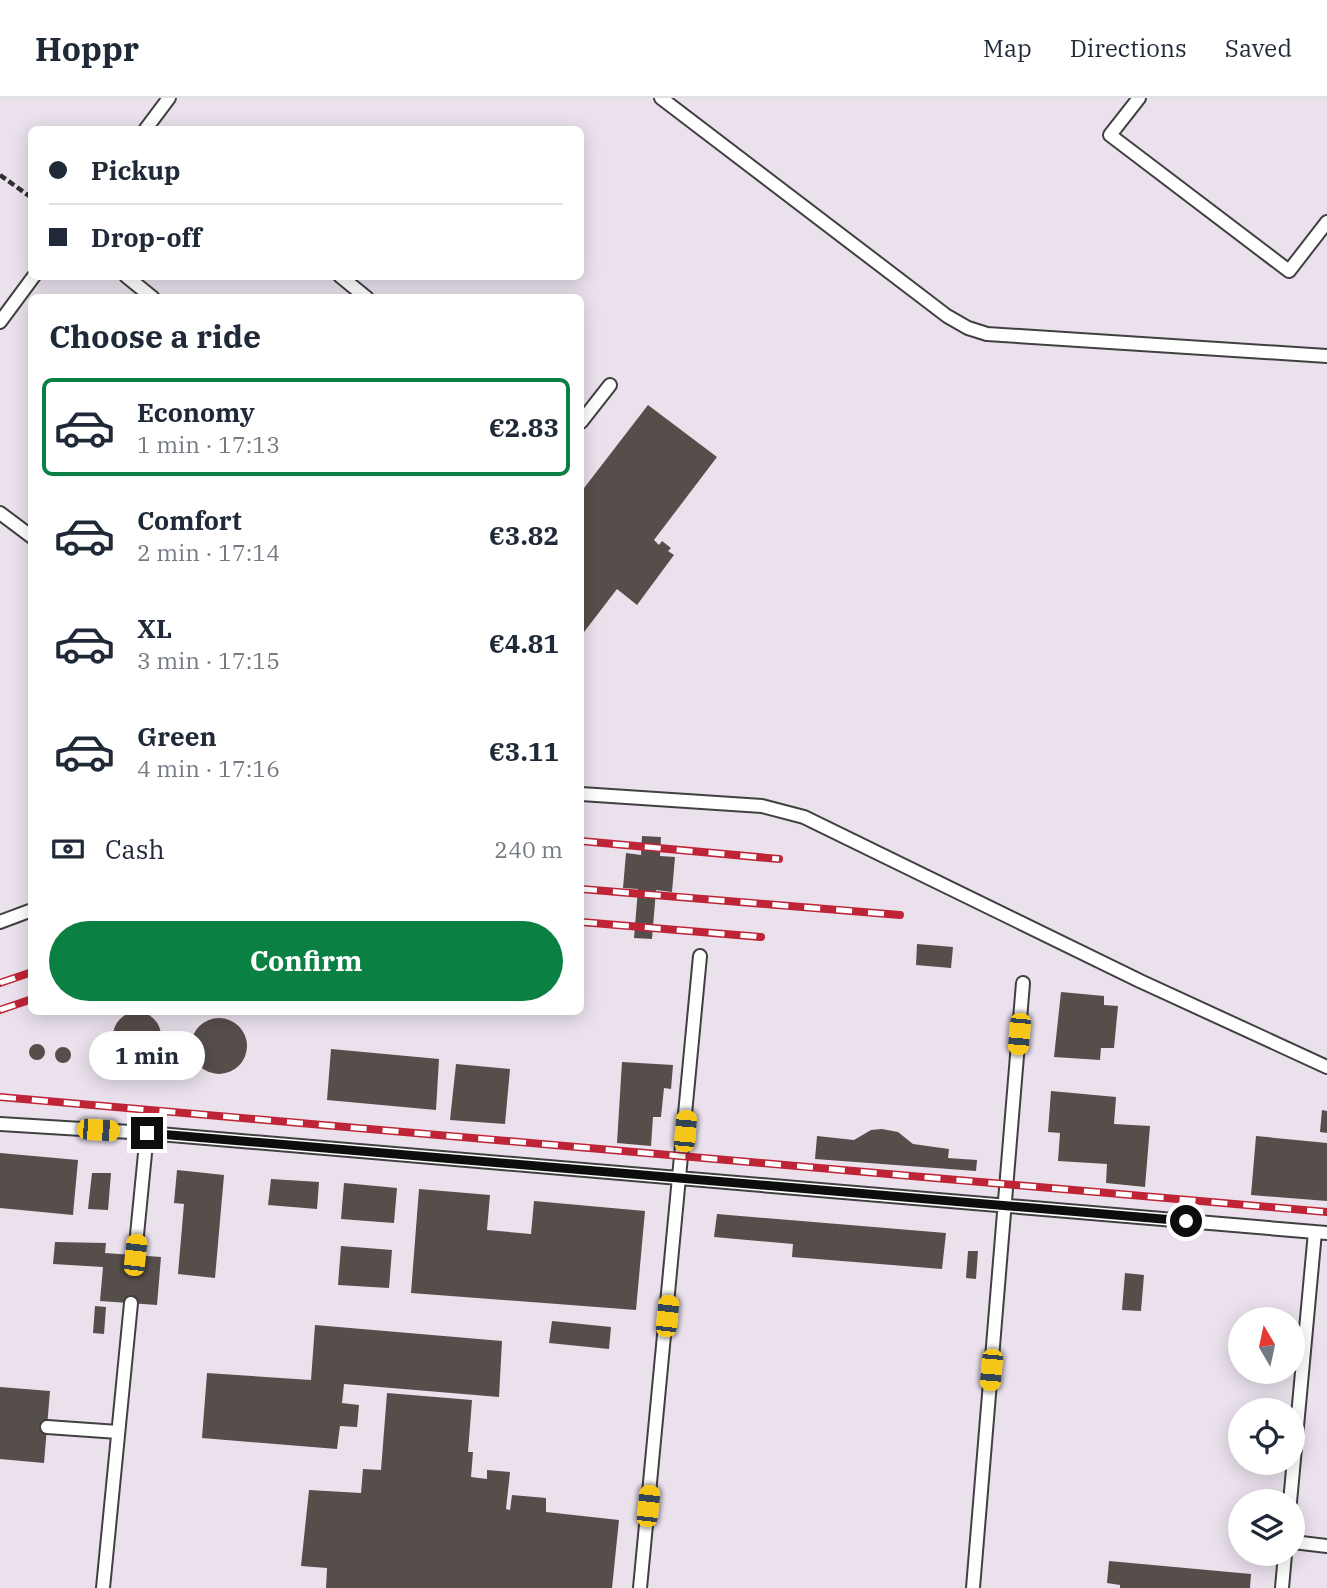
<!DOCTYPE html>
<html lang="en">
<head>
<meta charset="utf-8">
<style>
	:root { --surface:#fff; --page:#f6f6f7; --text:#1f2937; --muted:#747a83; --line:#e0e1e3; --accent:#0b8043 }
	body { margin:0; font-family:"IBM Plex Serif",serif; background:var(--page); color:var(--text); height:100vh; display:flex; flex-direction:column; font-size:26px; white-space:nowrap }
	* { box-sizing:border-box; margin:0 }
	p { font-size:23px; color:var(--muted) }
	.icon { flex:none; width:38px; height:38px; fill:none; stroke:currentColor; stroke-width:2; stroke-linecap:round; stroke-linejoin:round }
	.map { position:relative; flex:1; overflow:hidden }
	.sheet { position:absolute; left:28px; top:196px; width:556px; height:721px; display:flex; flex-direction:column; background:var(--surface); border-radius:10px; box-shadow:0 4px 18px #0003 }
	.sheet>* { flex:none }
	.guide { position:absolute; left:28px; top:28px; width:556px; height:154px; border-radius:10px; box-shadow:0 4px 18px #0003; display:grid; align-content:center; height:154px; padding:0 21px; background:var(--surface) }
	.needle { width:46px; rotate:351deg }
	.tools { position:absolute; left:1228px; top:1209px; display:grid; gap:14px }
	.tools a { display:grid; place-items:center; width:77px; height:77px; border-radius:50%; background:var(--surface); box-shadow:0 4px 18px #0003; font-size:35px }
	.end { position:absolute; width:32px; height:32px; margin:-16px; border:9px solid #0d0d0d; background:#fff; box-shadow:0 0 0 4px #fff }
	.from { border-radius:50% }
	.bubble { position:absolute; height:49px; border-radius:24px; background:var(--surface); box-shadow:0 4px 18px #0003; font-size:23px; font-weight:700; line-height:49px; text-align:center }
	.car { position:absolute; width:21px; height:42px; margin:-21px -10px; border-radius:9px; box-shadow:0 0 5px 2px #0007; background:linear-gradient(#f5c518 24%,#345 0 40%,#f5c518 0 76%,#345 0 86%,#f5c518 0) }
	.guide b { display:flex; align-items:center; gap:24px; height:66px; font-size:26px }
	.guide b+b { border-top:2px solid var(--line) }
	.guide i { width:18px; height:18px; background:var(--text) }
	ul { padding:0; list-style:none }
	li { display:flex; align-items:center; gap:21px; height:98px; margin:0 14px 10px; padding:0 7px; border:4px solid transparent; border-radius:10px }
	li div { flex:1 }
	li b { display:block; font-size:26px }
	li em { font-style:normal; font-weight:700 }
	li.on { border-color:var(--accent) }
	li>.icon { width:63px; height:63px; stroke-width:1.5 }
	h2 { padding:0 21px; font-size:32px; line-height:84px }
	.pay { display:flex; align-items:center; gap:18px; height:77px; padding:0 21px; font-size:26px }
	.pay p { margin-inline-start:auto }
	.cta { display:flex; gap:14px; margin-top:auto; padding:14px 21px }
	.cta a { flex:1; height:80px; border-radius:42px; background:var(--accent); color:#fff; font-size:28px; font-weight:700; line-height:80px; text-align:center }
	header { display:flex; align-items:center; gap:42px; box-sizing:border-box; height:98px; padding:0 35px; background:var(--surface); border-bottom:2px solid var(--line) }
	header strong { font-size:33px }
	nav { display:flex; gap:38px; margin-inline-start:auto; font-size:24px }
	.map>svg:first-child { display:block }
</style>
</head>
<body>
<header>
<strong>Hoppr</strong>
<nav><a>Map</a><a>Directions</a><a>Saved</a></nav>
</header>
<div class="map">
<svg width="1327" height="1490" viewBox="0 0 1327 1490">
	<rect width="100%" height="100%" fill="#fffaee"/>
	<path fill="#eae1ec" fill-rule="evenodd" d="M0 0H1327V1490H0ZM32 32H581V178H32ZM32 200H581V914H32ZM1241 1222H1293V1274H1241ZM1241 1312H1293V1365H1241ZM1241 1404H1293V1456H1241Z"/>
	<path fill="#564e4a" d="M648 307 717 359 654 442 659 447 662 443 671 450 668 453 674 457 637 507 617 491 581 538V394Z
		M642 738 661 739 660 758 675 759 672 794 656 792 652 841 634 840 638 791 623 790 626 755 641 757Z
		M917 846 953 849 951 870 916 867Z
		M1061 894 1104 898V907L1118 908 1114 950H1101L1100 962 1054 959Z
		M113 938a24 24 0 1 1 48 0a24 24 0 1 1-48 0Z
		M191 948a28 28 0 1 1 56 0a28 28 0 1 1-56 0Z
		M29 954a8 8 0 1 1 16 0a8 8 0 1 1-16 0Z
		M55 957a8 8 0 1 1 16 0a8 8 0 1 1-16 0Z
		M331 951 439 961 436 1012 327 1002Z
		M622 964 673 967 671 991 664 990 661 1019H653L651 1048 617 1045Z
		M456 966 510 971 505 1026 450 1022Z
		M1051 993 1116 999 1114 1026 1150 1028 1145 1089 1106 1085 1107 1066 1058 1063 1060 1035 1048 1034Z
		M1322 1012 1327 1013V1035L1320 1034Z
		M882 1031 898 1034 913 1046 949 1051 948 1060 977 1062 976 1073 815 1061 817 1038 854 1042 871 1032Z
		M1256 1038 1327 1045V1103L1251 1097Z
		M0 1055 78 1062 73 1117 0 1110Z
		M177 1072 224 1077 215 1180 178 1176 184 1106 174 1105Z
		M92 1075H111L108 1112 88 1111Z
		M271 1081 319 1084 317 1111 268 1107Z
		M344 1085 397 1090 394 1125 341 1121Z
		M419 1091 490 1097 487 1132 531 1136 534 1103 645 1113 636 1212 411 1195Z
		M717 1116 946 1135 942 1171 792 1159 793 1146 714 1139Z
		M55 1144 106 1145 105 1155 161 1159 157 1207 100 1203 103 1169 53 1166Z
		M341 1148 392 1152 389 1190 338 1187Z
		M968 1153H978L976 1181 966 1180Z
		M1125 1175 1144 1177 1141 1213 1122 1212Z
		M95 1208 106 1209 104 1236 93 1235Z
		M552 1223 611 1229 609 1251 549 1245Z
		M315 1227 502 1243 499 1299 344 1286 342 1305 359 1307 357 1329 340 1328 337 1351 202 1340 207 1275 311 1282Z
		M0 1289 50 1293 44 1365 0 1361Z
		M387 1295 472 1302 468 1354H473L471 1379 487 1381V1372L510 1374 506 1411 510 1412 512 1397 546 1400V1414L619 1422 612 1490H326L327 1470 301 1468 309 1392 361 1395 363 1371 381 1372Z
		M1109 1463 1251 1476 1250 1490H1120V1487L1107 1485Z"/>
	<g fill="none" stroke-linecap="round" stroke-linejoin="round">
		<g stroke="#404040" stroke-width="16">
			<path id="lane" d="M661 0 947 218 968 230 987 236 1327 258
				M1139 0 1110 37 1289 173 1327 124
				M145 32 169 0
				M126 178 153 200
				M340 178 367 200
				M0 224 34 178
				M581 324 610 287
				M0 415 32 439
				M581 696 762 708 804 719 1140 883 1327 969
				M0 824 32 812
				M0 1026 147 1035
				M135 1157 147 1035 1327 1135
				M47 1329 118 1334
				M1290 1404 1315 1134
				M1293 1444 1327 1448
				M103 1490 131 1205
				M640 1490 700 858
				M973 1490 1023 885
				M1282 1490 1285 1456"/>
		</g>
		<path stroke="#2f2f2f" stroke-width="4.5" stroke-dasharray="7 3.5" stroke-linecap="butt" d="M0 77 32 100"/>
		<use href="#lane" stroke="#fff" stroke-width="12"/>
		<g stroke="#bf2436" stroke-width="8">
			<path id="rail" d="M581 743 779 761
				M581 791 900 817
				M581 824 761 839
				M0 885 32 874
				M0 912 32 901
				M0 999 1327 1114"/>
		</g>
		<use href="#rail" stroke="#fff" stroke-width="5" stroke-dasharray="16" stroke-linecap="butt"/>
	</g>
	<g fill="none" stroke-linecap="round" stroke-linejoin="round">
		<path stroke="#0d0d0d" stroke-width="9" d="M147 1035 1186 1123"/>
	</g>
</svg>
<div class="tools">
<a><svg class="needle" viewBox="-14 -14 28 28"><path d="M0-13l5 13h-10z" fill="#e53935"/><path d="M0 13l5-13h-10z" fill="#747a83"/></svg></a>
<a><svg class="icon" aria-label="locate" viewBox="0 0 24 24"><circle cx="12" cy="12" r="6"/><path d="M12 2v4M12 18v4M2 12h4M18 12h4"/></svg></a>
<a><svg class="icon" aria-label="layers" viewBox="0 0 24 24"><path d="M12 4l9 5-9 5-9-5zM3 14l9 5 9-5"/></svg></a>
</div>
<i class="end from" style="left:1186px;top:1123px"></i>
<i class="end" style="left:147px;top:1035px"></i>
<div class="bubble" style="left:89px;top:933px;width:116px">1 min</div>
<i class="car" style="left:1019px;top:936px;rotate:185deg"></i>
<i class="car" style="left:98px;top:1032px;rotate:94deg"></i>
<i class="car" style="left:685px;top:1033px;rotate:5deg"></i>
<i class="car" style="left:135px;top:1157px;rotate:6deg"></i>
<i class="car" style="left:667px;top:1218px;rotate:6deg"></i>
<i class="car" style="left:991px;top:1272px;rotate:185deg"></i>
<i class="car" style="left:648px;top:1408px;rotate:6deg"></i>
<div class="guide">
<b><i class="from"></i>Pickup</b>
<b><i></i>Drop-off</b>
</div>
<section class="sheet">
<h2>Choose a ride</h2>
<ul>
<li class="on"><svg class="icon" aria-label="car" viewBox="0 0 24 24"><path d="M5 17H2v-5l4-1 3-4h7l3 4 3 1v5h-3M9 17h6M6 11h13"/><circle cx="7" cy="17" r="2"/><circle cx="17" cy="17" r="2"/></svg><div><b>Economy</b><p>1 min · 17:13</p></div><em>€2.83</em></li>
<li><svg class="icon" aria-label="car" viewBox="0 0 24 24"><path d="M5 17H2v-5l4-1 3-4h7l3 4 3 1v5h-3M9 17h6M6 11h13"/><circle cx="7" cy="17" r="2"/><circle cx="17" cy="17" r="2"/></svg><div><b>Comfort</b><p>2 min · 17:14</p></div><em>€3.82</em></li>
<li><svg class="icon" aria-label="car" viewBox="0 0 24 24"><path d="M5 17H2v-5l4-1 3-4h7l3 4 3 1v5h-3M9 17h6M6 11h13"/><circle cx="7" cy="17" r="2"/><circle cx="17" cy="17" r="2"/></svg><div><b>XL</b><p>3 min · 17:15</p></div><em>€4.81</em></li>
<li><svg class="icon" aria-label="car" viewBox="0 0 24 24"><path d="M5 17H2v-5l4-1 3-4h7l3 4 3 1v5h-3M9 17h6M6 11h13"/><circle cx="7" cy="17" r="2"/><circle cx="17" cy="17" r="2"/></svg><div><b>Green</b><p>4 min · 17:16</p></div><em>€3.11</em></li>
</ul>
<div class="pay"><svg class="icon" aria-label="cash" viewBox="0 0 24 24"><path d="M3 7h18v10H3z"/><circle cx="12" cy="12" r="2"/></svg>Cash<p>240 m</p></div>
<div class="cta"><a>Confirm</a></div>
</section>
</div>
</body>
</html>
